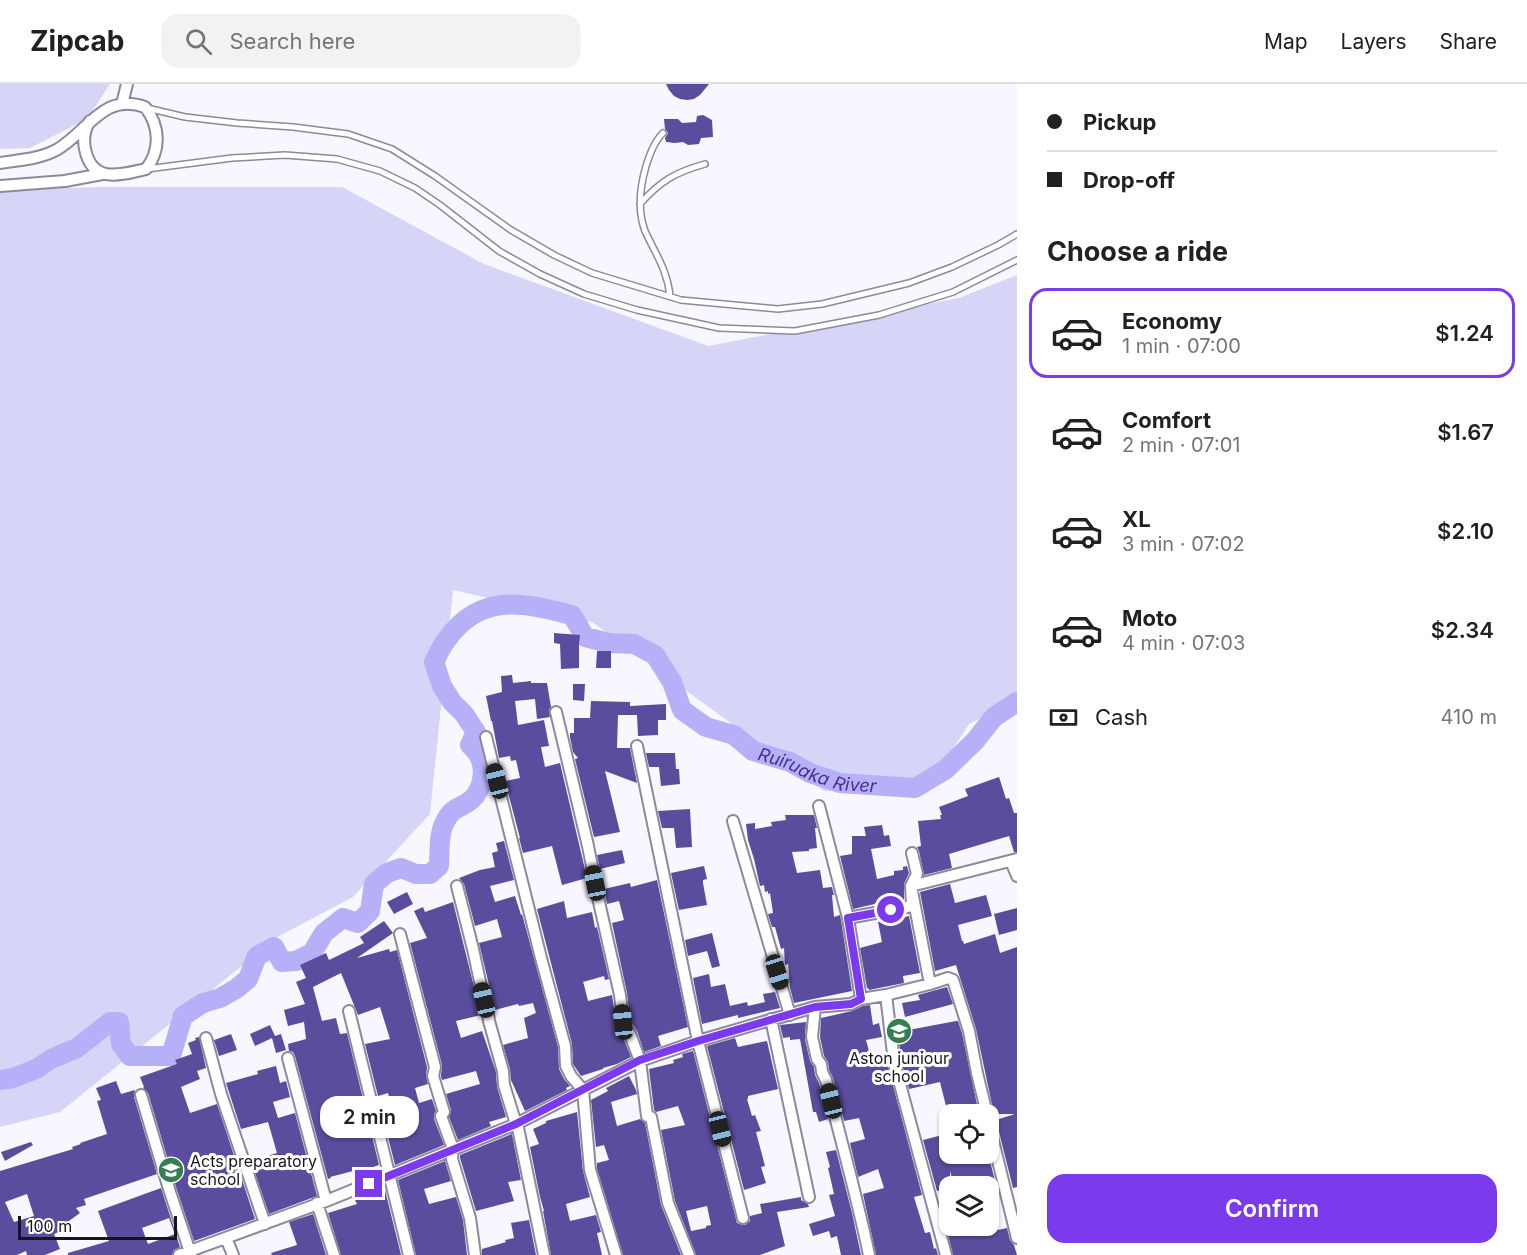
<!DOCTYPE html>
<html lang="en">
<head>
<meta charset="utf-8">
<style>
	:root { --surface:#fff; --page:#f2f2f2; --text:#202124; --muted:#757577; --line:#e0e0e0; --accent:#7c3aed }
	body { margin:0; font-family:Inter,sans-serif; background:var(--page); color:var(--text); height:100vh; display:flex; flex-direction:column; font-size:22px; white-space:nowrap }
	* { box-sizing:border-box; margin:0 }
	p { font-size:20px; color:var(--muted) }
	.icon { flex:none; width:33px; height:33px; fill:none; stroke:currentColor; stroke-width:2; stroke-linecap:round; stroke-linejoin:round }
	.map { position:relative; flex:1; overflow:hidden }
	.sheet { display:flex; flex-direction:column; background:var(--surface); width:510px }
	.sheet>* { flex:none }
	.banner { display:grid; align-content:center; height:132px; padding:0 30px; background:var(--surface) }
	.tools { position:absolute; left:939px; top:1020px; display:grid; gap:12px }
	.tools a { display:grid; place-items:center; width:60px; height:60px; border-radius:12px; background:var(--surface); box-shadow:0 2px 4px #0004; font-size:30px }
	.scale { position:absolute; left:18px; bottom:15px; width:159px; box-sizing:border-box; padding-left:6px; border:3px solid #15151b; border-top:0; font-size:16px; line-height:21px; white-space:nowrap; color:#15151b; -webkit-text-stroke:4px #fff; paint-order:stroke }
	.end { position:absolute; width:27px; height:27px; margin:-14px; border:8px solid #7c3aed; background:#fff; box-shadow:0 0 0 3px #fff }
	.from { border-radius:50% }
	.bubble { position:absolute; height:42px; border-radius:18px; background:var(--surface); box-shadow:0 2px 4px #0004; font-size:20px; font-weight:600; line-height:42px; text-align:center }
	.car { position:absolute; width:18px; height:36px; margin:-18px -9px; border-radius:8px; box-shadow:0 0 4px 2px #0007; background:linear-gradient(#222 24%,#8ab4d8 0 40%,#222 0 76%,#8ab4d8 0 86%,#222 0) }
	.banner b { display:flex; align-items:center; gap:21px; height:57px; font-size:22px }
	.banner b+b { border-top:2px solid var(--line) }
	.banner i { width:15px; height:15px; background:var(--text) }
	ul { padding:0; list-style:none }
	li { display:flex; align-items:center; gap:18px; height:90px; margin:0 12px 9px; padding:0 18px; border:3px solid transparent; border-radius:18px }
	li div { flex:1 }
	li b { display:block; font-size:22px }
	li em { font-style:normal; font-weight:600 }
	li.active { border-color:var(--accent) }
	li>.icon { width:54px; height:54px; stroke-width:1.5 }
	h2 { padding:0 30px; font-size:27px; line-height:72px }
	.pay { display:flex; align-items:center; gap:15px; height:66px; padding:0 30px; font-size:22px }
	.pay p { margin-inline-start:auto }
	.primary-button { display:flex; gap:12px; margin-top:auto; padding:12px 30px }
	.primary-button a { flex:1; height:69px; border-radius:18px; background:var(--accent); color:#fff; font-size:24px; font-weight:600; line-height:69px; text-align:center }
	header { display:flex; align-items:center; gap:36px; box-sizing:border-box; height:84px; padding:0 30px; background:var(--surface); border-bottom:2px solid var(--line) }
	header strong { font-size:28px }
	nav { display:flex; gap:33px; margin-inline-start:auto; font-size:21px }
	.search { width:420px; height:54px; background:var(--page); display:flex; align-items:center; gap:15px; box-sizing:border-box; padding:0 21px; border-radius:18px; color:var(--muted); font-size:22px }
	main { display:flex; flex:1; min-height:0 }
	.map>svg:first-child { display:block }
</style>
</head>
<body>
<header>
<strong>Zipcab</strong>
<div class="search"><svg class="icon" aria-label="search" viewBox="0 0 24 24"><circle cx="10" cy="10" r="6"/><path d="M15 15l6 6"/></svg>Search here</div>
<nav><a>Map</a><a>Layers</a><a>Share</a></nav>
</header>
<main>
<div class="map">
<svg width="1017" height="1171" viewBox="0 0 1017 1171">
	<rect width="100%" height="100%" fill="#f8f7ff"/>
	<path fill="#d6d4f7" d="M0 0H110L87 35 30 64 0 65Z
		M101 103H342L484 180 708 262 959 214 1017 191V616L969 640 927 704 824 707 592 538 453 506 430 730 353 813 279 852 60 1028 0 1043V106Z"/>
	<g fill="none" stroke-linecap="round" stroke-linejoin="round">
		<path stroke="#b6b0f8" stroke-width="20" id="s1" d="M0 996 13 994 36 985 51 975 77 964 110 938H119L121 960 130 972H171L183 932 203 919 220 914 236 905 248 895 257 872 274 863 282 878 296 877 312 869 324 849 343 834 358 839 370 827 374 800 387 789 401 784 416 790H430L439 782C440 767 438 749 446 736 453 722 462 724 471 716 483 706 486 685 479 672 477 668 473 664 470 661L476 648 464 630 452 618 442 602 434 578C438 570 442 561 448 554 482 508 524 519 572 531L585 553 609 559 634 560 655 571 672 598 682 626 706 643 734 651 753 667 790 678 810 689 840 699 915 704 945 686 975 657 994 633 1017 618"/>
	</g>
	<path fill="#5a4d9e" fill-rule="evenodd" d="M666 0H709L700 11 694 15 687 16 680 15 674 12 669 6Z
		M703 31 712 36 713 53 701 54 699 60 688 61 683 58 675 59 666 58 665 54 668 49 665 45 664 35H678L682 39 696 38 697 32Z
		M554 549 580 551 579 560V584L561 585 560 560 554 559Z
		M597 567H611V584H596Z
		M512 591 513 599 531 597V599H547L551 623 549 626 550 633 537 635 535 615 515 617 518 641 544 636 549 662 541 663 545 683 560 679 587 794 562 801 552 762 523 769 519 754H520L505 697 520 694 516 676 511 677 510 672 499 674 492 637H491L486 612 502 608 501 592Z
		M573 600H585L584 617 573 616Z
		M591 617 630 618V622L666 620V636H658V651L638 652 637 631H618L617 664H630L637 699 605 687 620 748 594 753 575 675 578 674 573 668 570 653V649H574V634H590Z
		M646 669H675L676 685H679L680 700 661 702 659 683H649Z
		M999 693 1006 715 1009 714 1014 729H1017V768H1014L1009 752 949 770 952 784 924 791 919 767 917 763 921 762 918 737 941 735 940 731H942L939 723 968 712 965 705Z
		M690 725 692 763 676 764 674 744H662L658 727Z
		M785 731H814L817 744H815L817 764 809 765V767L792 768 797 789 820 786 823 804 832 803 834 811H832L834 833 840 831 841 836 852 907 794 919 790 904 788 880 785 881 784 864 781 865 775 843H772L768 830 773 829 770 809 768 810V807L765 808 764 801 760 802 754 775 748 756 746 740 755 739V745L772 742 771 738 786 736Z
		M882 741 884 752 889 751 891 762 871 765 877 795 894 791V787L903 786V783L907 782 909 789 904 800V816L881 820 879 819 853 825 840 772 852 770V752H866L864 743Z
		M504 757 514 796 490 802 495 818 515 812 521 831 522 830 558 963 559 985 564 995 570 1002 566 1004 567 1006 525 1027 511 996 510 985 503 961 528 954 524 934 536 929 533 919 519 922 518 920 495 926 479 859 502 853 497 835 475 842 464 800 459 794 480 786 495 783 492 769 498 767 496 759Z
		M622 766 625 779 600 785 597 771Z
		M704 782 707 795 703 796V799L707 821 679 826 671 789Z
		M657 796 688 943 658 952 661 962 644 968 637 947 630 936 627 909 612 839 624 836 619 817 607 820 604 805 630 799 631 803Z
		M950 800 955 819 986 811 992 832 958 841 962 857H963L964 860 995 850 1000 869 1017 863V1103L1013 1104 996 1036 1015 1030H994L976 945 956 881 935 887 920 808Z
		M407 808 413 820 394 830 387 818Z
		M564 817 567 834 592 828 595 844 597 843 609 895 605 896 604 892 583 898 584 901 588 917 612 911 616 939 623 953 631 973 617 980 603 984V985L581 992 573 980 572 960 537 825Z
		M453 818 481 931 456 937 461 954 482 947 496 988 497 1003 506 1033 489 1038 491 1042 458 1056 449 1033 451 1026 446 1010 480 1000 476 987 442 996 441 992 442 981 410 859 427 854 414 827 423 823 425 828Z
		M1017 824V846L999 851 994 830Z
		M900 832V834L909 832 920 889 903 892 904 899 869 906 868 904H867L860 864 882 858 878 838 884 837V835Z
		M384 837 393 849 357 874 389 865 390 868 397 866 427 983 426 991 428 1000 415 1004 419 1019 432 1015 436 1027 434 1030V1035L444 1061 395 1081 382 1029 393 1026 388 1009 378 1012 365 960 390 955 380 923 358 931 341 889 313 903 322 937 336 934 340 950 347 949 379 1081 370 1084V1087L359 1090 357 1086 330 1093 331 1094 328 1095 295 972 293 968 289 967 288 960 306 955 304 938 288 942 284 926 305 920 296 898 306 894 300 881 326 869 329 876 364 859 360 853Z
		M712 849 720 882 712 884 707 867 688 872 685 856Z
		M709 890 711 903 725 900 730 922 747 918 748 922 765 918 763 910 775 908 780 924 738 934V931L702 940 693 894Z
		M947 903 953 920 905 933 902 919 920 916 918 911Z
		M870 921 873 941 879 939 882 953 866 956 872 978 886 975 922 1111 914 1113 925 1149 930 1148 934 1165 936 1164 938 1171H876L863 1110 884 1104 878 1085 858 1093 850 1059 865 1055 859 1034 844 1037 833 994 829 986 828 978 824 972 820 953 821 934 852 927 863 922Z
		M956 937H958L962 949 979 1030H948L940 998 909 1005 901 977 898 948Z
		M806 938 805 955 810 977 814 983 815 991 819 999 828 1035 819 1038 816 1028H813L800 955 790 956V953L783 954 780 941Z
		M270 941 275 952 281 950 286 966 276 969 272 954 255 962 250 950Z
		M231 950 237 966 219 972 214 956Z
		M199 953 206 984 197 987 200 995 181 1003 190 1029 217 1020 255 1135 194 1157 176 1103 148 1009 143 1004 144 1003 140 993 177 980 175 976 192 970 188 959 196 956 195 954Z
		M735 954 738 963 767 957 778 1005 748 1012V1015H747L752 1032 755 1031 761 1047 756 1048 765 1082 761 1083 766 1099 744 1106 707 962Z
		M693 967 737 1139 742 1141H745L750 1137V1132L762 1129 760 1120 801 1113V1116L808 1120 809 1123 777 1128 785 1162 760 1171H696L675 1117 661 1046 685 1041 678 1022 656 1028 654 1026 649 985 674 979 673 976 683 973 682 970ZM707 1122 711 1141 706 1142V1144L691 1147 686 1127Z
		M276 982 280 999 286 997 290 1013 273 1018 278 1034 295 1029 317 1112 269 1130 252 1080 268 1076 267 1072 277 1069 268 1038 241 1045 226 999 258 990 257 987Z
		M629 992 636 1006 637 1010 611 1018 617 1042 640 1035 645 1039 661 1121 681 1171H623L597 1085V1079L609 1076 604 1061 596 1063 591 1016 608 1007 606 1004Z
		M116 997 121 1010 135 1006 134 1013 157 1090 84 1115 86 1121 76 1124 80 1129 62 1142 57 1144 59 1148 54 1150 60 1165 45 1171H27L26 1167 17 1171H0V1087L73 1065 72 1063 81 1060 80 1059 107 1050 97 1017 101 1016 96 1004ZM27 1110 34 1132 14 1138 5 1118Z
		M577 1028 583 1087 590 1113 566 1120 570 1137 596 1131 601 1148 597 1149 602 1171H551L543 1127H544L540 1113 530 1063 539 1060 533 1045 546 1039V1037Z
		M950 1049V1070L988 1069 998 1109 988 1112V1102H963V1101L954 1102 950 1087V1104L937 1107 923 1056Z
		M512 1050 521 1096 508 1098 514 1117 476 1127 460 1074V1071Z
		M31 1058 33 1061 5 1077 1 1068Z
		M836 1066 852 1129 861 1171H841L837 1152 831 1154 829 1147 813 1152 809 1140 835 1132 829 1111 834 1110 828 1084 830 1083 826 1068Z
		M445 1077 451 1097 424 1105 429 1120 456 1113 463 1136 467 1171H416L398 1096Z
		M384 1102 401 1171H341L328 1129 357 1120 354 1114Z
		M161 1104 180 1163 174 1166 172 1171H68V1169L109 1157 98 1127ZM169 1134 175 1150 148 1160 142 1144Z
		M992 1120 998 1146 1007 1144 1010 1156 1014 1161 1017 1171H953L942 1127 950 1125V1152L967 1147 966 1142H988V1121Z
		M313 1130 326 1171H272L271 1169 297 1161 289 1138Z
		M529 1136 536 1171H482V1165L506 1158 505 1156 514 1154 511 1139Z"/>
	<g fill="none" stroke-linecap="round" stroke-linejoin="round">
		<g stroke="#8a8a9b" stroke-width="8">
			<path id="lane" d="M147 24 185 33 237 39 293 43 348 50 392 65 435 92 511 146 554 171 592 189 681 216 778 225 822 220 909 199 952 183 998 161 1017 150
				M663 49C654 58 650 70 646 82 640 103 637 126 645 147 656 171 667 185 670 212
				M147 85 232 74 285 71 337 75 380 87 415 104 440 121 499 167 540 190 584 210 637 226 719 244 795 247 879 231 953 208 1017 176
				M640 120C660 97 676 88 705 80"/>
		</g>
		<g stroke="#8a8a9b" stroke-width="14">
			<path id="street" d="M122 20 127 0
				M0 79C19 76 41 75 58 65 88 47 104 8 145 23 160 42 161 66 146 85 120 91 92 100 85 65 83 55 84 46 90 37
				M0 102 65 97 102 90
				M556 628 588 762 599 818 620 911 623 938 630 950 640 977 647 1032 651 1033 668 1119 689 1171
				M486 653 541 874 565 962 566 982 571 992 583 1006 590 1086 616 1171
				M637 662 698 957 743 1134
				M819 722 848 834 861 915
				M733 737 790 931
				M912 769 917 790 911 802 930 900
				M1011 777 1017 792
				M457 802 473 865 484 916 487 922 489 937 503 987 504 1001 516 1040
				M848 834 912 822 911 802 1017 775
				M400 850 435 983 433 992 444 1028 441 1032 453 1065 452 1075 470 1134 475 1171
				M886 911 894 978 946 1171
				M815 923 812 953 817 975 821 980 822 988 826 996C840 1054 857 1112 869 1171
				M349 927 409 1171
				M771 935 809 1113
				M206 954 221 1010 265 1140
				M288 974 326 1117
				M141 1011 169 1105 191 1171
				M988 1036 1017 1154
				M517 1039 544 1171
				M317 1119 334 1171
				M226 1154 233 1171
				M179 1171 326 1117 516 1040 640 977 698 957 815 923 851 920 861 915 886 911 930 900 948 894 953 896 969 947 977 989 987 1030"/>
		</g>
		<use href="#lane" stroke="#fff" stroke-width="5"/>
		<use href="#street" stroke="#fff" stroke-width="10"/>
	</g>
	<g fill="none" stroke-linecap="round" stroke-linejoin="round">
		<path stroke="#7c3aed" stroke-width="8" d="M369 1100 516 1040 640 976 698 957 815 923 851 920 861 915 848 834 891 826"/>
	</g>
	<defs>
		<g id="school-disc" transform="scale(1.35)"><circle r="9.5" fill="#337f4d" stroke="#fff"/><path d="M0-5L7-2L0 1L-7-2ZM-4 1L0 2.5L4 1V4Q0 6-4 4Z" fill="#fff"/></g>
	</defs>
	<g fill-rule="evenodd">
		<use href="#school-disc" x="899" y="947"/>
		<use href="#school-disc" x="171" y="1086"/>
	</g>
	<g text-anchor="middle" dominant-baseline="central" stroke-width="6" stroke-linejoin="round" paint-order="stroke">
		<g font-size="16" fill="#15151b" stroke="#fff">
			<text x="899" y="974">Aston juniour<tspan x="899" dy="18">school</tspan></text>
			<text x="190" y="1077" text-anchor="start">Acts preparatory<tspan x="190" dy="18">school</tspan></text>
		</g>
		<g font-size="18" font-style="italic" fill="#472e94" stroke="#fff">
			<text stroke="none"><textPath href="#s1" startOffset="1320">Ruiruaka River</textPath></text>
		</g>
	</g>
</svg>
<div class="tools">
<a><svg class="icon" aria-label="locate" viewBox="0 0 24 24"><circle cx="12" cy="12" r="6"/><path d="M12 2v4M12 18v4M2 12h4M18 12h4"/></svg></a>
<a><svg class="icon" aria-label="layers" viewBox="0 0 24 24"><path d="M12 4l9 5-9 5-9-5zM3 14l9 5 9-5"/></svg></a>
</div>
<div class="scale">100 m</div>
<i class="end from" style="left:891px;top:826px"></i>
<i class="end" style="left:369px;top:1100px"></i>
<div class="bubble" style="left:320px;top:1012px;width:99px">2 min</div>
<i class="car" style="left:497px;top:697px;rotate:346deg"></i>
<i class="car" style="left:595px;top:799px;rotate:349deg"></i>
<i class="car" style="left:777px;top:888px;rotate:163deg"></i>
<i class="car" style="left:484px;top:916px;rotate:347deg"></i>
<i class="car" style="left:623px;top:938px;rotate:354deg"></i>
<i class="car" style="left:831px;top:1017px;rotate:346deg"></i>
<i class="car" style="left:720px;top:1045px;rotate:166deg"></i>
</div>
<section class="sheet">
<div class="banner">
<b><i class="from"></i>Pickup</b>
<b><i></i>Drop-off</b>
</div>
<h2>Choose a ride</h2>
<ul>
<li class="active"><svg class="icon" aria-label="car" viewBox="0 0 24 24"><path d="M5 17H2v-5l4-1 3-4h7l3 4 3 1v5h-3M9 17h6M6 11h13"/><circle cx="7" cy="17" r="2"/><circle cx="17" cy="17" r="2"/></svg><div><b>Economy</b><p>1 min · 07:00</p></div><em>$1.24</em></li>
<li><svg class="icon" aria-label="car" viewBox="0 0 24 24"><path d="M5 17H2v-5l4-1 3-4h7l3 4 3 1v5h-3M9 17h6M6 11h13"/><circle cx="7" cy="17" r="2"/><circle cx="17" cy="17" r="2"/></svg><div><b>Comfort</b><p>2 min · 07:01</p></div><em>$1.67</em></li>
<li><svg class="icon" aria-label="car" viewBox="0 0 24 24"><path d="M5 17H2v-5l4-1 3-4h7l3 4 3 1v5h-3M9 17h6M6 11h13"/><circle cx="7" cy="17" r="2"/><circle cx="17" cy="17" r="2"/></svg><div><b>XL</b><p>3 min · 07:02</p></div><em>$2.10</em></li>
<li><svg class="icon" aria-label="car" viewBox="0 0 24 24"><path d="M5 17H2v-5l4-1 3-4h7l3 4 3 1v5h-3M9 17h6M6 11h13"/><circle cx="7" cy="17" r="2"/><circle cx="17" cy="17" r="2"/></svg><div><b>Moto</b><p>4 min · 07:03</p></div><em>$2.34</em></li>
</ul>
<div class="pay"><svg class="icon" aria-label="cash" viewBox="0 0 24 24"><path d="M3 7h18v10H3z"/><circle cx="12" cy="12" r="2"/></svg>Cash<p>410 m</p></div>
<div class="primary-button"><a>Confirm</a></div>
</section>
</main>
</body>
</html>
